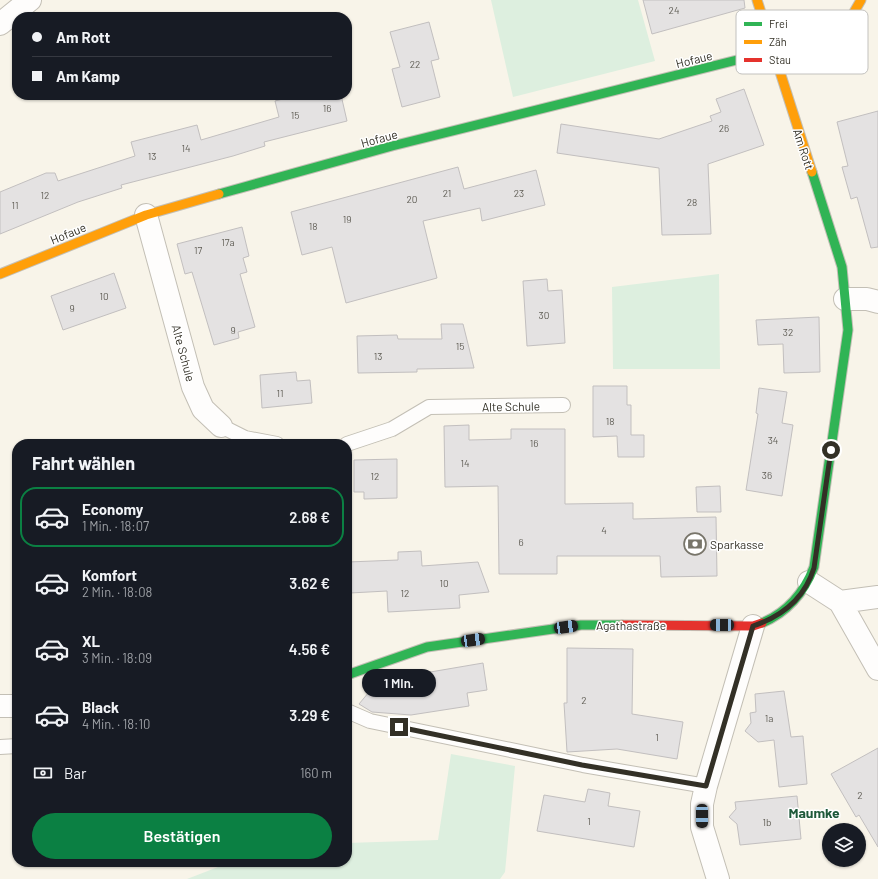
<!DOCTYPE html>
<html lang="de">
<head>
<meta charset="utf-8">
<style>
	:root { --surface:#171b24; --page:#242831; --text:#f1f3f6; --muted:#9ea1a6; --line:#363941; --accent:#0b8043 }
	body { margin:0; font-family:Barlow,sans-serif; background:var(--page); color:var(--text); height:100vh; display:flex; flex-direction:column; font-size:15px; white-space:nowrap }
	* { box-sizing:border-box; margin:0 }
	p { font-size:13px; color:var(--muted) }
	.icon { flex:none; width:22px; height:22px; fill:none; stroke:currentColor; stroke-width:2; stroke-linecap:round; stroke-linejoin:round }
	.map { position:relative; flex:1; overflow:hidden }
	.side { position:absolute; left:12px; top:439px; width:340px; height:428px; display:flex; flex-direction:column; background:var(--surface); border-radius:16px; box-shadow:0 1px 3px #0004 }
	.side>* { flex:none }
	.banner { position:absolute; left:12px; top:12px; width:340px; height:88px; border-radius:16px; box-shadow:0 1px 3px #0004; display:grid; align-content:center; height:88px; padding:0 20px; background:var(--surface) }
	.tools { position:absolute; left:822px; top:823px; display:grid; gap:8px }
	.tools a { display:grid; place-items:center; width:44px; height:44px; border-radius:50%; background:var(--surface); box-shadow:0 1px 3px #0004; font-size:20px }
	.end { position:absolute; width:18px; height:18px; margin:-9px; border:5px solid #333026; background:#fff; box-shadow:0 0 0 2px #fff }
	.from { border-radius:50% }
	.bubble { position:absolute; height:28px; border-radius:14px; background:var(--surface); box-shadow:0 1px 3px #0004; font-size:13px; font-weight:600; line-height:28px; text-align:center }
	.car { position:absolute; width:12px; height:24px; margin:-12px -6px; border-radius:5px; box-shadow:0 0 3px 1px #0007; background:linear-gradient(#222 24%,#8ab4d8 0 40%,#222 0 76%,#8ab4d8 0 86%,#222 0) }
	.banner b { display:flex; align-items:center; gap:14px; height:38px; font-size:15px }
	.banner b+b { border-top:1px solid var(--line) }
	.banner i { width:10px; height:10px; background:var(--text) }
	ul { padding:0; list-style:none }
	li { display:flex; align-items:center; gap:12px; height:60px; margin:0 8px 6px; padding:0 12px; border:2px solid transparent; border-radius:16px }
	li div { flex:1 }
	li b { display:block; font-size:15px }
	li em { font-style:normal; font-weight:600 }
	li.on { border-color:var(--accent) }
	li>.icon { width:36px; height:36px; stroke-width:1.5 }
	h2 { padding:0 20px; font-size:18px; line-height:48px }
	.pay { display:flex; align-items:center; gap:10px; height:44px; padding:0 20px; font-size:15px }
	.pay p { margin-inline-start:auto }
	.primary-button { display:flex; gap:8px; margin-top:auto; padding:8px 20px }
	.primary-button a { flex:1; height:46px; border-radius:24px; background:var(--accent); color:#fff; font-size:16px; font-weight:600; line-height:46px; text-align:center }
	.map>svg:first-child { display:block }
</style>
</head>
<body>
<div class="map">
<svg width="878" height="879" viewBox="0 0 878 879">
	<rect width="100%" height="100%" fill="#f8f4e9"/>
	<path fill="#ddefdf" d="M491 0H638L655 61 513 97Z
		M719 274 720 369H613L612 287Z
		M451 754 515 766 505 872 500 879H187L231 862H347V843L438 840Z"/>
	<path fill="#e4e2e2" stroke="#c2bfbf" d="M643 0H744L745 8 652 34Z
		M429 22 439 59 431 61 440 97 402 107 392 69 400 67 390 32Z
		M744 89 764 145 708 164 711 234 662 235 659 168 557 153 561 124 659 139 712 121 710 116 721 112 716 99Z
		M298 95H341L347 121 264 142 265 146 233 156 121 185 122 188 78 202 0 234V192L46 173H55L58 181 135 156 131 142 197 125 201 140 279 117 275 101Z
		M878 111V247L871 248 857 197 851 199 842 167 848 166 837 122Z
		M458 167 464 189 536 170 545 205 482 221 480 208 423 221 437 278 346 303 332 247 302 255 291 212Z
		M242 227 249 256 243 258 247 272 240 274 255 327 238 332 239 338 214 345 192 272 185 274 177 244Z
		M114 273 126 308 63 330 51 296Z
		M547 279 548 291 562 290 565 343 527 346 523 281Z
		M819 317 820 372 784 373 783 344 758 345 756 320Z
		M441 324H463L474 368 417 369V372L358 373 357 336 397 335 398 339H442Z
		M296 372 297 381 310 380 312 403 262 408 260 375Z
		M593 386H627V405H631V435H644V457H618L617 436 593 437Z
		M759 388 787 392 782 423 793 425 782 496 746 490 758 414 756 413Z
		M469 425V440L511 439V429H565V504L633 503V519L716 517 717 576 661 577 660 556H557V574H499L498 486 445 487 444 426Z
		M397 459V498L364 499V492H354V460Z
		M720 486 721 512H697L696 487Z
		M421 551 422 566 478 562 489 592 459 595 460 608 388 612 387 591 350 593 348 562 398 560V552Z
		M567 648 633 649 632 714 683 722 677 759 617 749 567 752 564 703H567Z
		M483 663 487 690 467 693 469 706 411 715 372 712 359 704 369 692 407 676Z
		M784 691 791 737 803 736 807 784 779 787 774 740 758 742 745 731 751 723 750 713 756 712 755 694Z
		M878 748V847L859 815 856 817 831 774Z
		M588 789 610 793 608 806 640 811 634 847 537 831 544 795 585 802Z
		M797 796 801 839 740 845 737 824 729 817 736 809 735 802Z"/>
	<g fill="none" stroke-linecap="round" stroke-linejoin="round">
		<g stroke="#c3bfb5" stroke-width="16">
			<path id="lane" d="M221 426 245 438 277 444
				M347 444 392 429 429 407 563 405
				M347 711 370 721 399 727 583 765 706 786
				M0 747 17 746"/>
		</g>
		<g stroke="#c3bfb5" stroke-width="24">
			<path id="street" d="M0 24 30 0
				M146 215 193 387 203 409 221 426
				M845 299H867L878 302
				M809 582 840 602 878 597
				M840 602 878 669
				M0 706H17
				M718 879 702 827V804L706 786 753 626"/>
		</g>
		<g stroke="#c3bfb5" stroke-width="11">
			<path id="fast" d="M219 194 392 146 741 59
				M762 623C788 612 804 593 814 567L848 330 842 267 812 172
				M347 675 427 647 581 625H622"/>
		</g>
		<g stroke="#c3bfb5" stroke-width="11">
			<path id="slow" d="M757 0 812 172
				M741 59 810 44 829 38 846 26 861 0
				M0 274 146 215 219 194"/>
		</g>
		<g stroke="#c3bfb5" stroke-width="11">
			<path id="jam" d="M622 625 753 626 762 623"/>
		</g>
		<use href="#lane" stroke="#fefdfc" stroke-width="14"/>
		<use href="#street" stroke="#fefdfc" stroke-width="22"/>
		<use href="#fast" stroke="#30b455" stroke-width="9"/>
		<use href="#slow" stroke="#ff9f0a" stroke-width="9"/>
		<use href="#jam" stroke="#e5322d" stroke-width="9"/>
	</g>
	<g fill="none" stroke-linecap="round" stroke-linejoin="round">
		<path stroke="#333026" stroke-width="5" d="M399 727 582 765 706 786 753 626C783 616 805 597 814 568L831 450"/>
	</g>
	<defs>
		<g id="bank-ring" transform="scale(1.15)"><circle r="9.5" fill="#fff" stroke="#78756a" stroke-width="1.5"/><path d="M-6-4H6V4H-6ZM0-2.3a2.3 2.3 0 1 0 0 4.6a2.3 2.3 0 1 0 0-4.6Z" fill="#78756a"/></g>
	</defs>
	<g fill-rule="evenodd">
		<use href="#bank-ring" x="695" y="544"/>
	</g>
	<g text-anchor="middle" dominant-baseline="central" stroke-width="3" stroke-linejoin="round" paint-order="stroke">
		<g font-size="10" fill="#605e56">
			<text x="674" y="10">24</text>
			<text x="415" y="64">22</text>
			<text x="327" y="108">16</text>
			<text x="295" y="115">15</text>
			<text x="724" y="128">26</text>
			<text x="186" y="148">14</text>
			<text x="152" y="156">13</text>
			<text x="447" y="193">21</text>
			<text x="519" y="193">23</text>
			<text x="45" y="195">12</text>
			<text x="412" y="199">20</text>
			<text x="692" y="202">28</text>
			<text x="15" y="205">11</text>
			<text x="347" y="219">19</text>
			<text x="313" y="226">18</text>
			<text x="228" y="242">17a</text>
			<text x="198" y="250">17</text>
			<text x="104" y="296">10</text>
			<text x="72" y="308">9</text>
			<text x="544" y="315">30</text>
			<text x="233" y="330">9</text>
			<text x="788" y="332">32</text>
			<text x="460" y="346">15</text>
			<text x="378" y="356">13</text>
			<text x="280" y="393">11</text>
			<text x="610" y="421">18</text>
			<text x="773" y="440">34</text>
			<text x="534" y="443">16</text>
			<text x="465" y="463">14</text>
			<text x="767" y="475">36</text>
			<text x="375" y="476">12</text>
			<text x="604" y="530">4</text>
			<text x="521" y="542">6</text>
			<text x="444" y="583">10</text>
			<text x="405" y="593">12</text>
			<text x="584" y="700">2</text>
			<text x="769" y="718">1a</text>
			<text x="657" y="737">1</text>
			<text x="860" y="795">2</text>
			<text x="589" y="821">1</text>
			<text x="767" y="822">1b</text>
		</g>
		<g font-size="12" fill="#333026" stroke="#fff">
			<text transform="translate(694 59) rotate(-14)">Hofaue</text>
			<text transform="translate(379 138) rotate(-15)">Hofaue</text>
			<text transform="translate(804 149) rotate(72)">Am Rott</text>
			<text transform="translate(68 233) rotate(-22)">Hofaue</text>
			<text transform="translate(184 353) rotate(75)">Alte Schule</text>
			<text transform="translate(511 406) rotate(-1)">Alte Schule</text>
			<text x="631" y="625">Agathastraße</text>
		</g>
		<g font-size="12" fill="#333026" stroke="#fff" text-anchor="start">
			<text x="710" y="544">Sparkasse</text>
		</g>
		<g font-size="14" font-weight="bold" fill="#1e593b" stroke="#fff">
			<text x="814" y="812">Maumke</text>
		</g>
	</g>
	<rect x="736" y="10" width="132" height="64" rx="6" fill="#fff" stroke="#c2c1be" stroke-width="1"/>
	<rect x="744" y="22" width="18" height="4" fill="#30b455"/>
	<rect x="744" y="40" width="18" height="4" fill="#ff9f0a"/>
	<rect x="744" y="58" width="18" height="4" fill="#e5322d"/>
	<g font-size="11" fill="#333026">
		<text x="769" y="28">Frei</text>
		<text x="769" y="46">Zäh</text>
		<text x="769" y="64">Stau</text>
	</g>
</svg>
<div class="tools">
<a><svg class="icon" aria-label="layers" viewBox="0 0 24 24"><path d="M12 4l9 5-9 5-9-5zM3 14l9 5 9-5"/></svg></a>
</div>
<i class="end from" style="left:831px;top:450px"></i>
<i class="end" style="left:399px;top:727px"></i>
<div class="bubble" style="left:362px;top:669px;width:74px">1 Min.</div>
<i class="car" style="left:722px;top:625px;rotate:270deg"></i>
<i class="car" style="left:566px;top:627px;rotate:82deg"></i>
<i class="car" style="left:473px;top:640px;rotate:82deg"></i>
<i class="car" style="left:702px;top:816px;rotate:180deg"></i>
<div class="banner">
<b><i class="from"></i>Am Rott</b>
<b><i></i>Am Kamp</b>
</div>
<section class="side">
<h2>Fahrt wählen</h2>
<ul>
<li class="on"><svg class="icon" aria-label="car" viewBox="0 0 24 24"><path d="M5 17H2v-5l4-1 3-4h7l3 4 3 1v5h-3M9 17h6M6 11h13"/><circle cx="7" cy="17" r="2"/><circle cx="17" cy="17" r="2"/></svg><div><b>Economy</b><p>1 Min. · 18:07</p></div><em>2.68 €</em></li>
<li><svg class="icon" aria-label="car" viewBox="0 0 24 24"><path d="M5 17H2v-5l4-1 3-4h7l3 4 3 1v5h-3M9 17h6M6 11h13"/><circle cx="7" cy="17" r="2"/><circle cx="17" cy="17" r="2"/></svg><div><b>Komfort</b><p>2 Min. · 18:08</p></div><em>3.62 €</em></li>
<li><svg class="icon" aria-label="car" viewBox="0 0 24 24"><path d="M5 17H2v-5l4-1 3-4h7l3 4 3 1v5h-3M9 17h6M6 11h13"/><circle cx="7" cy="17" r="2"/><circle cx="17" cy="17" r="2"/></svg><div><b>XL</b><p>3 Min. · 18:09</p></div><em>4.56 €</em></li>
<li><svg class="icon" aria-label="car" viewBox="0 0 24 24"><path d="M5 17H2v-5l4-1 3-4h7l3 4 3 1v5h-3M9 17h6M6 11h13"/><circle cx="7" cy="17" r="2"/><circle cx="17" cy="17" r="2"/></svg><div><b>Black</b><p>4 Min. · 18:10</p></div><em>3.29 €</em></li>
</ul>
<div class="pay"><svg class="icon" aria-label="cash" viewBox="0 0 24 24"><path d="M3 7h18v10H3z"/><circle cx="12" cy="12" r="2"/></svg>Bar<p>160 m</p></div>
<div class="primary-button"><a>Bestätigen</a></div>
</section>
</div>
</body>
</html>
